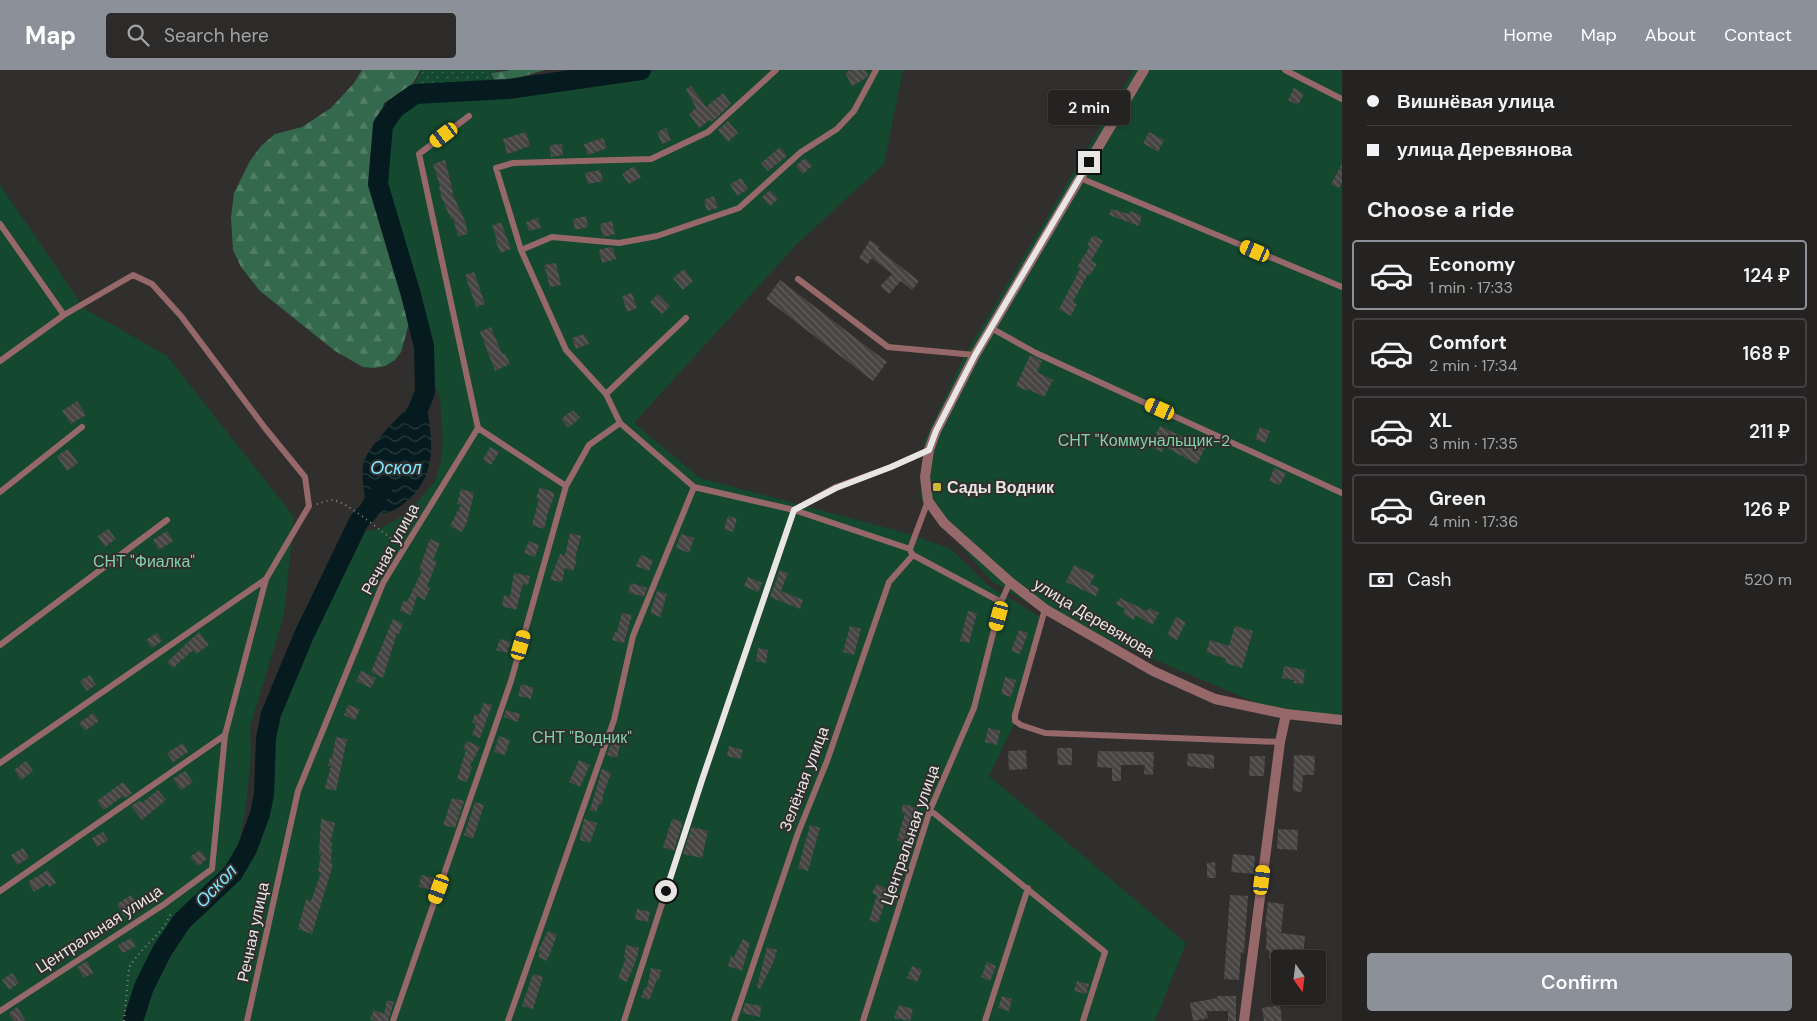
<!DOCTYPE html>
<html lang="en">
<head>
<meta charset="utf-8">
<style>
	:root { --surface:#252322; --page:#2d2b2a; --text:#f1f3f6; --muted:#a3a4a5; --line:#424040; --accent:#8c9099 }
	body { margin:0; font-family:"DM Sans",sans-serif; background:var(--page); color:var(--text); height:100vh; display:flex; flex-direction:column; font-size:19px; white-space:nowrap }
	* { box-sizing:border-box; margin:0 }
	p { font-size:16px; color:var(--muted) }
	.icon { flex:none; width:28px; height:28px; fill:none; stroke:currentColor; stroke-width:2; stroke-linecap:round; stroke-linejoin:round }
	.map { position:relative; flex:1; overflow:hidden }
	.side { display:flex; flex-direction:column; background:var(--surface); width:475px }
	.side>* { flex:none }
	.banner { display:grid; align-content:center; height:110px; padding:0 25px; background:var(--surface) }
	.needle { width:32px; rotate:166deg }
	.buttons { position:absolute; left:1271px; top:880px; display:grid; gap:10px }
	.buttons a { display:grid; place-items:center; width:55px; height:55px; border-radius:5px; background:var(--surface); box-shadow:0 1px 4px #0004,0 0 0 1px var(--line); font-size:25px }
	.end { position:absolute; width:22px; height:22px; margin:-11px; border:6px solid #e8e6e5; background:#111; box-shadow:0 0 0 2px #111 }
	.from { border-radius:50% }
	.bubble { position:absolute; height:35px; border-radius:5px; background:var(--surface); box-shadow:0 1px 4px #0004,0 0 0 1px var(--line); font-size:16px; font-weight:600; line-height:35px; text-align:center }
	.car { position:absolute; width:15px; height:30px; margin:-15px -8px; border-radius:6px; box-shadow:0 0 4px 1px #0007; background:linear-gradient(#f5c518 24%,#345 0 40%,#f5c518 0 76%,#345 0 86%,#f5c518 0) }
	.banner b { display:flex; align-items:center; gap:18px; height:48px; font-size:19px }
	.banner b+b { border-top:1px solid var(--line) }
	.banner i { width:12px; height:12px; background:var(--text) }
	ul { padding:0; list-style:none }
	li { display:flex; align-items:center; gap:15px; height:70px; margin:0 10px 8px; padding:0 15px; border:2px solid var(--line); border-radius:5px }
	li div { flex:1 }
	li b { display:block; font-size:19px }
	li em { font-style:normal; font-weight:600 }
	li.selected { border-color:var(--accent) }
	li>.icon { width:45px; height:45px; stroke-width:1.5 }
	h2 { padding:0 25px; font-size:22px; line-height:60px }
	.pay { display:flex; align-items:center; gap:12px; height:55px; padding:0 25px; font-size:19px }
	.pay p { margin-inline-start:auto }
	.primary-button { display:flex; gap:10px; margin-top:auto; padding:10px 25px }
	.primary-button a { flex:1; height:58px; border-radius:5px; background:var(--accent); color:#fff; font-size:20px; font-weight:600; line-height:58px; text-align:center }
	header { display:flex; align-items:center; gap:30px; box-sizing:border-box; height:70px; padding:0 25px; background:var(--accent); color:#fff }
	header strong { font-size:24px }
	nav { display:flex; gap:28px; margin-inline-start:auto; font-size:18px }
	.search { width:350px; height:45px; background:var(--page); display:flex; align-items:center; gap:12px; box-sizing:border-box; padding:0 18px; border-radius:5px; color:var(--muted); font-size:19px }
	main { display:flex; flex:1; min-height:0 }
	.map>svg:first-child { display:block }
</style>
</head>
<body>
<header>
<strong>Map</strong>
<div class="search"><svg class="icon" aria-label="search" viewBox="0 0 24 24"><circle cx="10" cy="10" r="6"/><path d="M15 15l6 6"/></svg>Search here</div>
<nav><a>Home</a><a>Map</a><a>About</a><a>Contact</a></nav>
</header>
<main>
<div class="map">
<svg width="1342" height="951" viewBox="0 0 1342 951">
	<defs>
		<pattern id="grass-dots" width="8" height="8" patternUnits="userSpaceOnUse" patternTransform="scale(1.25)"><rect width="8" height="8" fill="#14482f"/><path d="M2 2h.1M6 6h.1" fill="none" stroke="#36624d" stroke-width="1.8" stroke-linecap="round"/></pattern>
		<pattern id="forest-firs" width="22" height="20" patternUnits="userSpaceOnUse" patternTransform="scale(1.25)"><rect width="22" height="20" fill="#35694d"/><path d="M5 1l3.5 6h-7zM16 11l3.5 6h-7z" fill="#527e66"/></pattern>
		<pattern id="water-waves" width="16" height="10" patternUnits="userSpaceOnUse" patternTransform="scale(1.25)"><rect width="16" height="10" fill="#051b1f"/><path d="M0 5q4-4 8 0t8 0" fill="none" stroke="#293c3f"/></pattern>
		<pattern id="building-back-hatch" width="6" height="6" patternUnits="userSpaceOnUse" patternTransform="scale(1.25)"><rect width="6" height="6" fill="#474543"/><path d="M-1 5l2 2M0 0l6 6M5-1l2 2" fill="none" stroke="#62605e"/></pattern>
	</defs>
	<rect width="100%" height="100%" fill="#312f2d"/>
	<path fill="url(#grass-dots)" d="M422 0H500L490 3 495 14 413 18Z"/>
	<path fill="url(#forest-firs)" d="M362 0H420L411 17 384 33 370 87 386 176 392 195 407 222 411 246 401 282 395 290 385 296 374 298 363 297 335 281 260 221 241 197 233 180 231 147 234 123 250 91 261 76 275 64 302 57 331 38 354 13Z
		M511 0H545L496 14 491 3Z"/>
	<path fill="#14482f" d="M654 0H903L884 94 797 174 634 353 700 408 909 464 951 479 988 515 1040 547 1016 650 989 706 1186 873 1155 951H142L152 920 169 885 188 858 206 838 240 810 253 783 267 748 277 646 311 567 363 462 381 458 408 443 435 411 441 391 443 370 440 329 430 297 432 275 430 261 387 114 389 58 396 46 408 37 426 30 507 24 626 10 646 5Z
		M1134 0H1342V647L1280 643 1047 544 991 511 920 427 924 372 963 289Z
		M0 115 85 239 167 286 294 447 284 545 250 657 251 688 245 743 233 803 182 851 162 881 144 917 133 951H0Z"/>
	<path fill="url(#water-waves)" d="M425 322C430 363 442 400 407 431 395 442 383 446 368 442 365 427 361 411 363 396 365 376 410 336 425 322Z"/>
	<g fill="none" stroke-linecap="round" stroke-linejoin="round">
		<path stroke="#051b1f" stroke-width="20" d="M415 347 425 322 424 276 411 225 378 114 383 55 395 38 415 24 508 19 641 0
			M133 951 144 917 162 881 182 851 233 803 247 779 260 744 264 724 266 668 271 644 304 565 359 451 368 442 382 418"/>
	</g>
	<path fill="url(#building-back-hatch)" d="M851 0H865L868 5 866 8 852 16 845 3Z
		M691 16 706 37 723 23 731 34 712 52 710 50 699 58 689 44 696 38 686 19Z
		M1294 18 1304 24 1298 35 1288 30Z
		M728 51 738 63 728 72 718 60Z
		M666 58 671 70 662 74 657 62Z
		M526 62 530 76 507 84 503 69Z
		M1149 62 1164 70 1158 82 1143 73Z
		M603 68 607 78 588 85 584 74Z
		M562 74 563 85 551 87 550 75Z
		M780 77 787 86 768 101 761 93Z
		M805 88 812 96 803 104 796 96Z
		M445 90 453 122 452 123 465 151 468 164 458 166 453 148 451 149 442 129 439 117 440 116 433 94Z
		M1342 94V113L1339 118 1331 114Z
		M634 96 641 107 629 114 622 104Z
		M600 100 603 111 588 114 585 103Z
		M741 108 748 119 737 126 730 114Z
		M770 120 778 129 770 136 762 127Z
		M714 126 718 138 707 141 704 130Z
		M1111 139 1129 144 1130 141 1142 146 1139 156 1109 145Z
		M586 146 588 157 575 160 573 149Z
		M538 148 541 158 529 161 526 152Z
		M612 151 615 164 603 167 600 154Z
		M501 152 511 179 500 183 495 169H497L492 156Z
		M1093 165 1103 171 1091 191 1097 194 1090 205 1088 204 1073 232 1077 234 1071 246 1059 239 1080 199 1077 197 1090 176 1087 175Z
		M870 170 880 177 878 179 919 211 912 220 901 211 889 224 880 216 892 204 872 188 868 194 859 188Z
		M610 177 613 178 616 189 602 193 599 180Z
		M556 193 561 215 550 217 544 195Z
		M684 199 693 211 683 220 673 208Z
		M474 202 485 234 476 237 465 205Z
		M780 210 887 292 873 311 766 229Z
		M632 223 637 238 627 242 622 226Z
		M658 224 670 236 662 244 650 232Z
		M491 257 502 284 505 283 510 294 495 301 480 262Z
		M584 264 589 274 576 279 572 268Z
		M1030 285 1042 291 1037 302 1053 310 1044 327 1028 319V321L1016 316Z
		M77 331 86 345 71 354 62 341Z
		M573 340 580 348 568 358 561 349Z
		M1160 356 1205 378 1197 394 1165 377 1162 382 1150 376Z
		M1260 357 1270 361 1265 373 1255 369Z
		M490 377 499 382 491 395 483 390Z
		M68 379 78 393 67 401 57 386Z
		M1274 398 1286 403 1280 415 1269 411Z
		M540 417 555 423 546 448H547L544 459 532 455 539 429 536 428Z
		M461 419 474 423 467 452 462 462 450 456 461 435 457 434Z
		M728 446 737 449 733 462 724 459Z
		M108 459 116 469 105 477 98 466Z
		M167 461 173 471 159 480 153 470Z
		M570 463 581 466 575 489 577 490 573 501 565 498 562 512 550 510 560 484 565 485Z
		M681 464 694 468 689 483 676 478Z
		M430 469 440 473 433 490 437 491 427 517 430 518 425 530 417 526 411 545 400 541 403 531 407 532 422 501 419 500Z
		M529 471 539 475 535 487 524 483Z
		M641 485 653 490 649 501 636 496Z
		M1074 495 1095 505 1090 514 1099 518 1096 526 1066 512Z
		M780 500 788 503 781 521 803 530 800 539 770 527Z
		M514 503 530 506 528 515 523 514 516 540 502 536 504 525 510 527Z
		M748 507 762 513 758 522 744 516Z
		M631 513 647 518 644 527 628 522Z
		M657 521 667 524 660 547 650 543Z
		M1120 528 1147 541 1149 538 1159 543 1152 555 1136 545 1134 550 1123 544 1125 539 1116 534Z
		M968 541 977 543 969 573 960 571Z
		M622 543 632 545 624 573 612 570 615 562H617Z
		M1176 547 1186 552 1177 570 1167 565Z
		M393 549 403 554 399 564 397 563 383 608 371 602Z
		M850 556 861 559 854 585 843 582Z
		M1235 556 1253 561 1242 598 1225 593 1226 589 1206 582 1210 570 1229 576Z
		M1019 560 1028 563 1020 584 1011 581Z
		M199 562 209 575 196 584 193 580 173 598 167 592Z
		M157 563 162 571 152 578 146 570Z
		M500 569 511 572 507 583 496 580Z
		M758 578 768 580 766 593 756 591Z
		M1284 596 1305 600 1303 614 1294 613V610L1282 608Z
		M361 601 376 608 371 618 356 611Z
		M90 605 96 615 87 621 80 611Z
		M1005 607 1016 610 1011 627 1001 624Z
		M521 614 534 618 531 629 518 626Z
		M484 633 492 635 480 668 472 665 476 654 472 652 475 644 479 645Z
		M348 635 360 639 355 650 344 645Z
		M506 640 520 644 518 652 504 647Z
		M93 643 99 651 85 661 79 653Z
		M988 658 1000 661 997 675 985 672Z
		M499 666 510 670 505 685 494 682Z
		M336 667 347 669 336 721 325 718 331 696H328L330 687 332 688Z
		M613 667 621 671 617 688 607 685Z
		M467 671 480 677 470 696 472 697 467 712 457 709 466 680 463 679Z
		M183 673 188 682 173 692 167 683Z
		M729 676 743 680 740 689 727 686Z
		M1057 678H1072V695H1058Z
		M1026 680 1027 699 1009 700 1008 681Z
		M1098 681 1154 682 1153 705 1144 704 1145 695H1121V711H1112V698L1097 697Z
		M1188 683 1214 685V699L1187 696Z
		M1294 685 1315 686 1314 705H1303L1302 722 1293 721Z
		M1250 686H1265L1264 706H1249Z
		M579 690 590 695 580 717 569 712Z
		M26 691 33 701 21 710 14 700Z
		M602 699 611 703 603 725 602 734H599L596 742 590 740Z
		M185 701 193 712 181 720 173 709Z
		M123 712 132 723 125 728 123 726 104 740 97 731Z
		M158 720 166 730 142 750 131 736 139 731 142 733Z
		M452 728 464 731 455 758 443 755Z
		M475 732 484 735 473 769 464 765Z
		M903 734 917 738 907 774 897 770 905 743 901 742Z
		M321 749 335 753 330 773H332L331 793 333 794 312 864 298 859 306 830 311 831 321 802H318L321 784H319Z
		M584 749 597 753 590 773 580 770Z
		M672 749 682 752 681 755H682L674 781 663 777Z
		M810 755 820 758 808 801 798 798Z
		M692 757 708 761 702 788 683 784Z
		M1278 759 1298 760 1297 780 1277 779Z
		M103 762 108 770 97 777 92 768Z
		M23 778 29 788 17 795 11 785Z
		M200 780 207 789 198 796 190 787Z
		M1233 784 1255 786 1254 804 1231 802Z
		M1215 792 1216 808H1207V793Z
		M48 800 56 813 49 817 47 814 34 822 28 812Z
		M421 805 434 808 432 820 419 817Z
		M877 814 891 822 885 832 878 853 869 850 877 825 872 823Z
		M131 825 139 837 124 846 117 834Z
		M1230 825 1248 826 1244 883 1241 882 1239 910 1224 909Z
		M1268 832 1284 834 1281 863 1305 866 1303 889 1269 888V880L1266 879 1267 858H1265Z
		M637 839 650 842 648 852 635 849Z
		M548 861 557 865 547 891 538 887 540 882 538 881Z
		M131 868 136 876 123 883 118 875Z
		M743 869 750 873 742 901 728 896 731 886 734 887Z
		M626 875 639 878 637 887 627 912 618 908 626 888 624 887Z
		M767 877 777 880 774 891 760 919 757 917Z
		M87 891 93 903 84 908 77 897Z
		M987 892 996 896 990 911 981 907Z
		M912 896 922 900 917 912 907 908Z
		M651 898 661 900 659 910H657L649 930 641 927 645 917 647 918Z
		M12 903 19 913 9 920 2 910Z
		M533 904 543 907 533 939 522 936Z
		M1077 911 1089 914 1086 924 1074 921Z
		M1002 926 1012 929 1009 941 998 938Z
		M1217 926H1236V951H1228V941H1206L1208 948 1193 951 1190 933 1217 928Z
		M387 930 394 932 388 951H375L370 949 374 940 384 944Z
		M745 933 761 936 760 947 742 943Z
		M899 935 913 939 910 951 894 948Z
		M1280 935 1282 951H1264L1262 938Z
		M17 937 26 951H14L9 943Z"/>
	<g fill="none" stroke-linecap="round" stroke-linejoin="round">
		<path stroke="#888684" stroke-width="2" stroke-dasharray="1 4" stroke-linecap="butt" d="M317 434C321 433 327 430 332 430 346 430 383 464 398 473
			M124 951 129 898C139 878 167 862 171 841"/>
		<path stroke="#96686a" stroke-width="6" d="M776 0 708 62 651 89 513 93 496 98 521 180 566 280 606 324 620 353 694 417 794 440 836 417 891 397 929 380
			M1285 0 1342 29
			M1080 108 1342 217
			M0 154 64 245 133 205 152 214 181 246 265 358 305 407 309 436 266 509 225 665 212 799 163 835 0 941
			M521 180 552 167 619 173 657 166 739 138 801 82 837 59 854 41 876 0
			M798 209 888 277 975 285
			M991 258 1036 283 1342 423
			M0 291 64 245
			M606 324 686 248
			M478 358 566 416
			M0 422 82 357
			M911 482 913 485 1001 532
			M1045 539 1015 645V651L1021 655 1045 663 1280 672
			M0 575 167 450
			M0 693 266 509
			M930 740 1105 882 1083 951
			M0 821 225 665
			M247 951 298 721 383 513 478 358 419 84 469 46
			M393 951 511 611 566 416 589 375 620 353
			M508 951 614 650 633 566 694 417
			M624 951 702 710 794 440 910 479 928 431
			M734 951 798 763 827 691 889 512 913 485
			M863 951 930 740 974 638 1001 532 1010 512
			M985 951 1028 818"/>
		<path stroke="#96686a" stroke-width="10" d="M1144 0 975 285 936 361 929 380 925 407 928 431 944 453 1010 512 1045 539 1153 601 1215 629 1286 644 1342 650
			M1244 951 1280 672 1286 644"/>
	</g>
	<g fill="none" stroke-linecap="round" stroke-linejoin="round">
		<path stroke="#e8e6e5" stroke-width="6" d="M666 821 702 710 794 440 836 418 891 397 929 380 936 361 975 285 1089 92"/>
	</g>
	<rect fill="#c9bb3a" stroke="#312f2d" stroke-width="2" x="932" y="412" width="10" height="10" rx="2.5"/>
	<g text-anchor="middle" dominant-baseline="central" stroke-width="4" stroke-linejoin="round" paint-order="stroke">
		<g font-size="16" fill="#82d2a6" stroke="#312f2d">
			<text x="1144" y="370">СНТ "Коммунальщик-2</text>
			<text x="144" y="491">СНТ "Фиалка"</text>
			<text x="582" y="667">СНТ "Водник"</text>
		</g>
		<g font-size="16" font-weight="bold" fill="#e8e6e5" stroke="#312f2d" text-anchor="start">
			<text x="947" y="417">Сады Водник</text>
		</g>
		<g font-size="16" fill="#e8e6e5" stroke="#312f2d">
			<text transform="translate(390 479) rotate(-61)">Речная улица</text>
			<text transform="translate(1094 548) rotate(31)">улица Деревянова</text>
			<text transform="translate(804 709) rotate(-69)">Зелёная улица</text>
			<text transform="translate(910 765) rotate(-71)">Центральная улица</text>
			<text transform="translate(99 859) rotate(-33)">Центральная улица</text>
			<text transform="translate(253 862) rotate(-78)">Речная улица</text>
		</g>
		<g font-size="18" font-style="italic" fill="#7ee8ff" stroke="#312f2d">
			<text x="396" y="398">Оскол</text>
			<text transform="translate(216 816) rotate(-47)">Оскол</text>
		</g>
	</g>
</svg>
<div class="buttons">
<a><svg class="needle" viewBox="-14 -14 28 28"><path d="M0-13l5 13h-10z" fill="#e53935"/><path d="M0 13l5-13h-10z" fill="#a3a4a5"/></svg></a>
</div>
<i class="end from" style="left:666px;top:821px"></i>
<i class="end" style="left:1089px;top:92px"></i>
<div class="bubble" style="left:1048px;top:20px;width:82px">2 min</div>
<i class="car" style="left:444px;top:65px;rotate:233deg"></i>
<i class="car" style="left:1255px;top:181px;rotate:293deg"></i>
<i class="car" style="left:1160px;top:339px;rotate:294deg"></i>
<i class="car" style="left:999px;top:546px;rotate:195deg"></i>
<i class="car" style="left:521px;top:575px;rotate:16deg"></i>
<i class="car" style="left:1262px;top:810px;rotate:7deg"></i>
<i class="car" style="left:439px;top:819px;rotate:200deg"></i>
</div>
<section class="side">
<div class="banner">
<b><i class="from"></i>Вишнёвая улица</b>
<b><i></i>улица Деревянова</b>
</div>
<h2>Choose a ride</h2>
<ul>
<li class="selected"><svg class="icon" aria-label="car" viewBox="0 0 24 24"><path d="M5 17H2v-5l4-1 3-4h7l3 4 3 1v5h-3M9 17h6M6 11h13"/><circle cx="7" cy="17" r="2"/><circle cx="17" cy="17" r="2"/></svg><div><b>Economy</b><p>1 min · 17:33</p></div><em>124 ₽</em></li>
<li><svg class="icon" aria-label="car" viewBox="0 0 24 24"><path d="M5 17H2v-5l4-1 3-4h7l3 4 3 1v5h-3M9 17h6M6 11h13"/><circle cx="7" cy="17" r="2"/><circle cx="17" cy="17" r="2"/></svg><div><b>Comfort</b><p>2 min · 17:34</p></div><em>168 ₽</em></li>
<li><svg class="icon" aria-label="car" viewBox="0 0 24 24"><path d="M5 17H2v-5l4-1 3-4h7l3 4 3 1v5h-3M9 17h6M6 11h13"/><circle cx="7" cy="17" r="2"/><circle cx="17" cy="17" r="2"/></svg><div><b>XL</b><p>3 min · 17:35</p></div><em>211 ₽</em></li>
<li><svg class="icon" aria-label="car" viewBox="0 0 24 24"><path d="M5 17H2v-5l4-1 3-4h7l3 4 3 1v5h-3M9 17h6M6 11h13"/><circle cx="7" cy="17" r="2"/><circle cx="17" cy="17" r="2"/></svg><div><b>Green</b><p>4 min · 17:36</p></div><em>126 ₽</em></li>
</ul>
<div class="pay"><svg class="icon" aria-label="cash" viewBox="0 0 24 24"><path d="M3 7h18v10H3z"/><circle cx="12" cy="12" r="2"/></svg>Cash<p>520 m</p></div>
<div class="primary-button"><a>Confirm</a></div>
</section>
</main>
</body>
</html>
